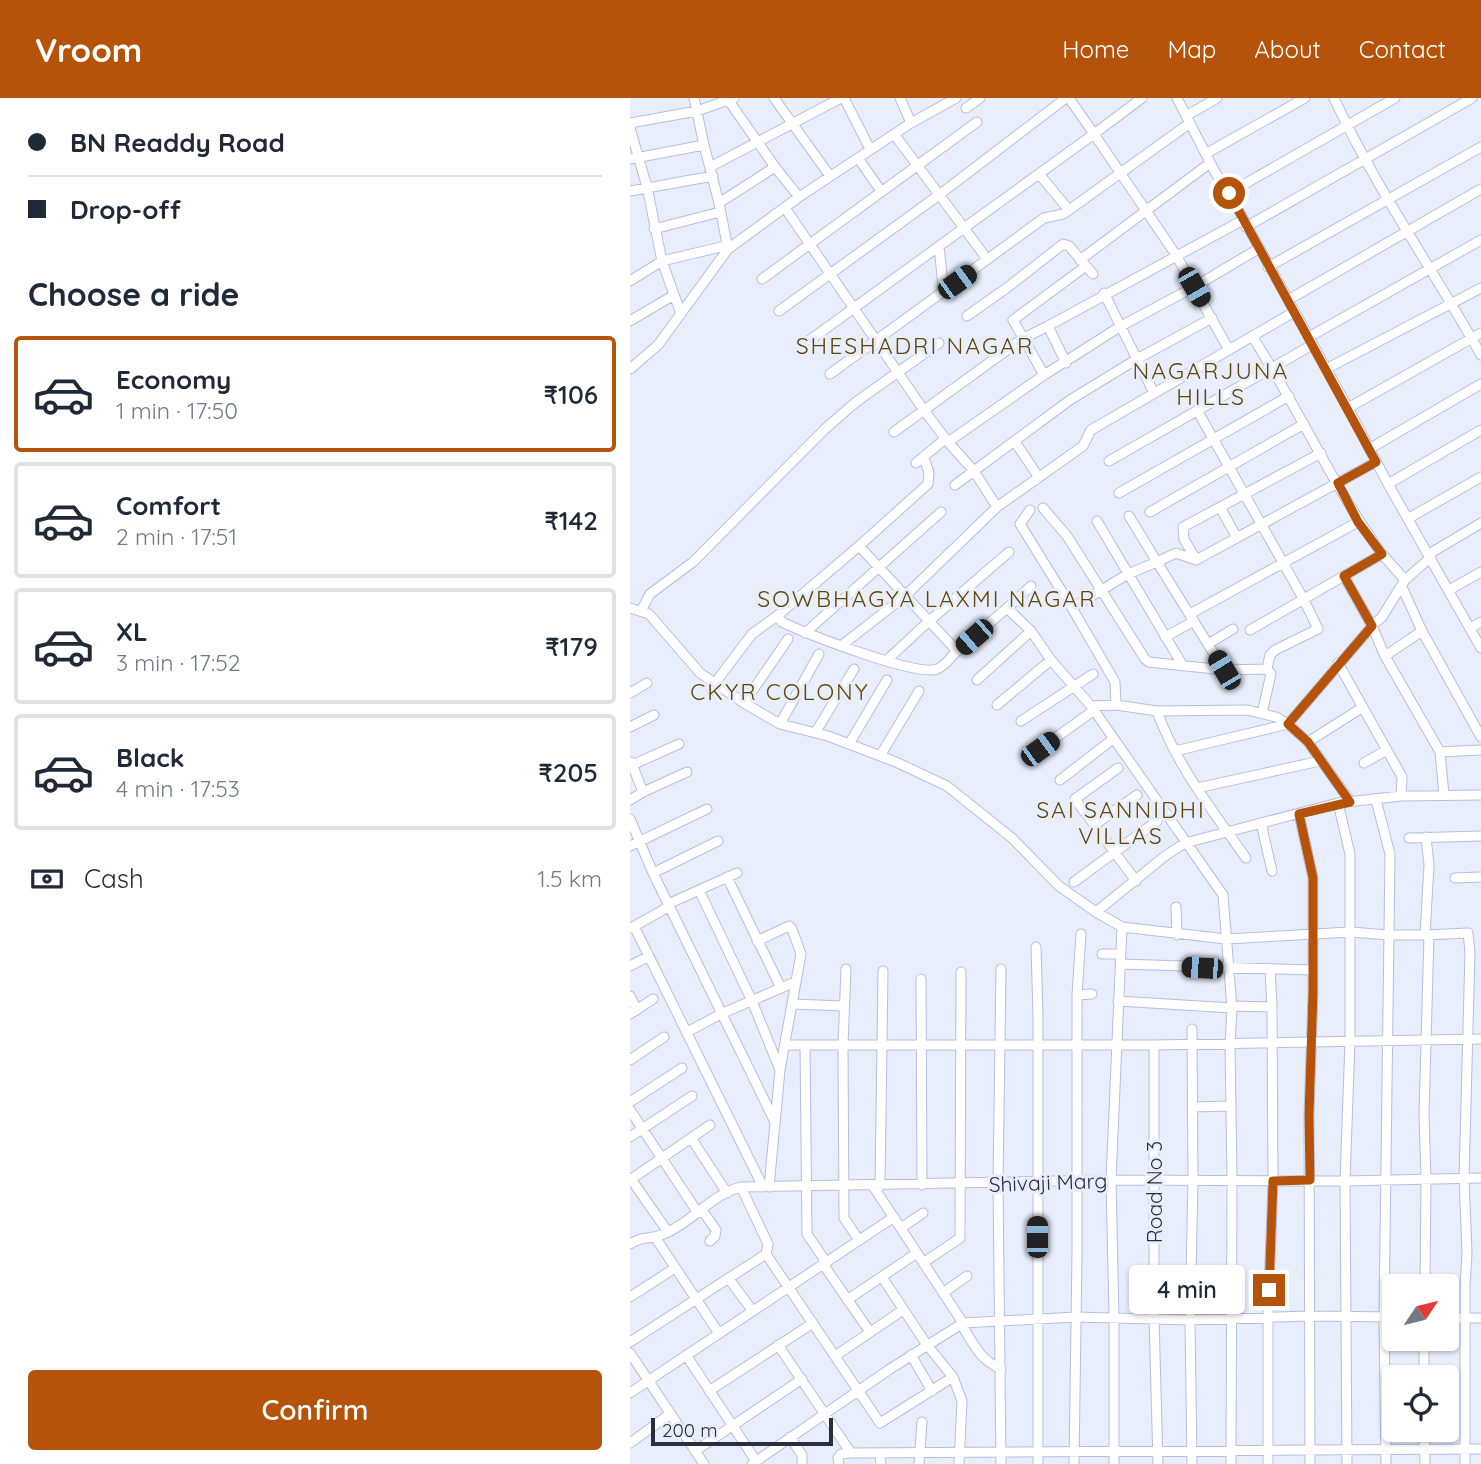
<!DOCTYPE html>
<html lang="en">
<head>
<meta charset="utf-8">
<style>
	:root { --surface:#fff; --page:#f6f6f7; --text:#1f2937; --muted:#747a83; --line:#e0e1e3; --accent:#b45309 }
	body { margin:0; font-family:Quicksand,sans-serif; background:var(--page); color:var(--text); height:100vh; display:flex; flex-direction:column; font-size:26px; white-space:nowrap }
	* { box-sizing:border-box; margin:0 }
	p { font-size:23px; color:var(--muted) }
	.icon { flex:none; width:38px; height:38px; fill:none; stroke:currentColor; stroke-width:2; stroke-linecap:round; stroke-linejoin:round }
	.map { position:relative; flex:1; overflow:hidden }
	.details { display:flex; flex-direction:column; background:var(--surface); width:630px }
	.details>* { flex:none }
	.guide { display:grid; align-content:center; height:154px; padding:0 28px; background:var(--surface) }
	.needle { width:46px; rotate:55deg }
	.buttons { position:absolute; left:752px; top:1176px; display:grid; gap:14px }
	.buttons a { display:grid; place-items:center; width:77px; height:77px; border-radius:7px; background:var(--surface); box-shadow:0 2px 5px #0004; font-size:35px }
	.scale { position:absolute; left:21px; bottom:18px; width:182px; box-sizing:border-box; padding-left:7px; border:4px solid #2b2e3c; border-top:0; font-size:19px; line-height:24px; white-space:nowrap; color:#2b2e3c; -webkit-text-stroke:5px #e9eefc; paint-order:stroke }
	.end { position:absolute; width:32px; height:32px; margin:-16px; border:9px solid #b45309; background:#fff; box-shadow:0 0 0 4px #fff }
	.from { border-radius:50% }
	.bubble { position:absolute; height:49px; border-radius:7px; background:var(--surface); box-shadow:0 2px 5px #0004; font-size:23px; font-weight:600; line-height:49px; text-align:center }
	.car { position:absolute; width:21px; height:42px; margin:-21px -10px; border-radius:9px; box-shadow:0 0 5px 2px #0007; background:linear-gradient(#222 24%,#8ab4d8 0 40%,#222 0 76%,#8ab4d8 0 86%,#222 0) }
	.guide b { display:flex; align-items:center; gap:24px; height:66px; font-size:26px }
	.guide b+b { border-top:2px solid var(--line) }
	.guide i { width:18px; height:18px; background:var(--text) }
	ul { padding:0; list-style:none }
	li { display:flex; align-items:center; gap:21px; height:116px; margin:0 14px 10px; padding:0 14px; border:4px solid var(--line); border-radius:7px }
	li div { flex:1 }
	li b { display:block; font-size:26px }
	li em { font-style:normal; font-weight:600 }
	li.active { border-color:var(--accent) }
	li>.icon { width:63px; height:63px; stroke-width:1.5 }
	h2 { padding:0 28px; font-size:32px; line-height:84px }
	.pay { display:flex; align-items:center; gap:18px; height:77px; padding:0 28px; font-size:26px }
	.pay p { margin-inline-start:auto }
	.cta { display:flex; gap:14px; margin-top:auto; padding:14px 28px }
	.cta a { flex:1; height:80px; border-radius:7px; background:var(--accent); color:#fff; font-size:28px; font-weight:600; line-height:80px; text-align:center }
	header { display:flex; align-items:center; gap:42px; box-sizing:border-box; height:98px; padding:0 35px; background:var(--accent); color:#fff }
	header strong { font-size:33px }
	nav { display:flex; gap:38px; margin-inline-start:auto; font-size:24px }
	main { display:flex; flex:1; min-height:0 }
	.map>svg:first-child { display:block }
</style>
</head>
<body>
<header>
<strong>Vroom</strong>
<nav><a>Home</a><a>Map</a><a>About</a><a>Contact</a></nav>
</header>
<main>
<section class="details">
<div class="guide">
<b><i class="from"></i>BN Readdy Road</b>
<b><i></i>Drop-off</b>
</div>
<h2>Choose a ride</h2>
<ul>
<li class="active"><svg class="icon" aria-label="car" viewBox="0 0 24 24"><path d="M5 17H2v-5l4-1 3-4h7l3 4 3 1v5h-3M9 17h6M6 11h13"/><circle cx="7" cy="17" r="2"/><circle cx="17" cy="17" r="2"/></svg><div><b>Economy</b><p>1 min · 17:50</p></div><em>₹106</em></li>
<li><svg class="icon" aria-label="car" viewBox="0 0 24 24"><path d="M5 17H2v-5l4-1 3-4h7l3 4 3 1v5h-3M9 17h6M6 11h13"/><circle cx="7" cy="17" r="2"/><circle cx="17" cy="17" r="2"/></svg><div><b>Comfort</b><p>2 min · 17:51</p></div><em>₹142</em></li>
<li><svg class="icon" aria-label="car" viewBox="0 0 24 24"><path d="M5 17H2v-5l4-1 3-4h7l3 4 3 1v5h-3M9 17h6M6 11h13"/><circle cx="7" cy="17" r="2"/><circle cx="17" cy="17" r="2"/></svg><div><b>XL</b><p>3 min · 17:52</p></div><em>₹179</em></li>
<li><svg class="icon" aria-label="car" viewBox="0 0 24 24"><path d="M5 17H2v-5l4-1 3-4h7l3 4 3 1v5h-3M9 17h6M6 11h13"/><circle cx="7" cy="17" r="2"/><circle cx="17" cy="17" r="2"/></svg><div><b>Black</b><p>4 min · 17:53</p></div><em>₹205</em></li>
</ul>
<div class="pay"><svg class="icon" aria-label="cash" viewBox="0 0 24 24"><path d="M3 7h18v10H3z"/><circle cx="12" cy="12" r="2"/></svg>Cash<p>1.5 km</p></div>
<div class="cta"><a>Confirm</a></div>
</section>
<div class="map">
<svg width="851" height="1366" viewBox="0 0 851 1366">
	<rect width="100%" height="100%" fill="#e9eefc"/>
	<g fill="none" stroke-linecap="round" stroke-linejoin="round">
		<g stroke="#b4bfe0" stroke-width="11">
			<path id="minor" d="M64 0 74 47 89 105 98 151
				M144 0 200 78
				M214 0 240 51
				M270 0 281 25
				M439 0 464 36 512 0
				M547 0 585 74 599 95 718 310 758 386 851 550
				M704 0C745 89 803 171 851 257
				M336 10 350 0
				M556 18 587 0
				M0 25 67 13 104 0
				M0 30 17 89 32 163 51 216
				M577 55 675 0
				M228 60 251 93
				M0 61 74 47
				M80 69 211 0
				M145 69 169 99
				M409 76 439 112
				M0 93 83 78
				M599 95 765 0
				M89 105 145 69 99 3
				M155 110 293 311 318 344 344 373 367 409
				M616 129 842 0
				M24 131 90 114
				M309 148 313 188 311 195
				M357 161 334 130 464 36 546 157 599 252
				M450 162 580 65
				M638 169 851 49
				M132 181 347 24
				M0 183 32 163 99 147
				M474 195 524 295
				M658 202 851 91
				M149 213 309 97 436 0
				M337 218 378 189 433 146 439 148 463 176
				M0 223 44 197
				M679 239 851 142
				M180 242 334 130 264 36
				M436 265 418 228 613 122
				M0 271 28 247 98 151 169 99 228 60 281 25 326 0
				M696 271 851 190
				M200 276 414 120 433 116 439 112 560 25
				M414 277 383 222 456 168
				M718 310 851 235
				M567 312 674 502 688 531 645 552 640 557 637 571 641 576 632 615
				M264 334 392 241 418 228
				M318 344 414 277 491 228 564 189 628 151
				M385 344 408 378
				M739 351 851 286
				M294 359 299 375 298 386 229 448 147 518 152 524C175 535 286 579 307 571 314 569 321 559 327 553
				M479 363 682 247
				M286 365 315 341
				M758 386 851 332
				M325 387 440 302 507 261 582 220
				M489 395 659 298
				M590 409 607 440
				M413 410 437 438 515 561 519 564 594 572 637 571
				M400 412 390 426 442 510 498 476 527 464 594 572
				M520 414 674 326
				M499 418 527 464 546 455 566 462 746 364
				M779 420 851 379
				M467 423 553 568
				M229 448 327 553 377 510 401 533 421 562 461 608 593 797 602 910 600 946 602 1082 601 1366
				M752 456 775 482
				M799 456 851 425
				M801 459 775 482 752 519 742 528 755 558 810 654 851 652
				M565 460 554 441 553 429 691 355
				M772 489 792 533 851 639
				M819 492 851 474
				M0 510 19 516 70 575 114 605 150 626 198 638 266 664 317 688 382 740 429 788 466 814 535 758 555 745 708 705 771 698 851 697
				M377 510 401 488
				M442 510 485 584 486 607
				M11 513 20 496 63 464 195 331 226 304 309 245
				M560 516 728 424
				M840 530 851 524
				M620 532 752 456C702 387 668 309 622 238
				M175 535 311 414
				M535 539 564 523
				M578 546 603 531
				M211 548 275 498 367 409 453 348 461 332 664 214
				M755 558 792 533
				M256 563 298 524 379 454
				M708 565 772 679 771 698
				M347 582 401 533
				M85 585 122 536 147 518
				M0 595 17 585
				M114 605 158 541
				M367 607 421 562
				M461 608 486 607 527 613C546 667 583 713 616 760
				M527 613 617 612 646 619 658 626 678 644 720 703
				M391 623 463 576
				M150 626 189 556
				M0 629 24 617
				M185 635 224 571
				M678 644 733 609
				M219 646 257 582
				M410 651 463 613
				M545 653 658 626 742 528 714 478
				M810 654 814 697
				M250 658 289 593
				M734 665 757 652
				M0 668 49 646
				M488 670 445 701 506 783
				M430 682 483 641
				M567 690 690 663
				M13 694 57 674
				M0 702 13 694 1 664
				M746 702 760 756 754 1220 756 1366
				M708 705 720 756V943L715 1083 717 1366
				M669 716 683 780V894L679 1017 680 1366
				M0 721 23 775 145 1024
				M631 725 642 773
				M464 727 507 697
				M779 740 851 738
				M0 748 77 711
				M23 775 88 743
				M97 779 151 890
				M825 780 851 779
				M444 784 527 723
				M69 792 122 903 150 972
				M38 806 107 775
				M546 809 547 837
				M466 814 492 829 481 1082 484 1218V1366
				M4 828 133 1089
				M492 829 596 841 720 834 759 837H795L799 767 796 739
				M1 830 40 808
				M795 837 838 835 840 854 834 1080 837 1155 835 1188V1366
				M127 843 159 828 162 831 171 856 150 972 139 1089
				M406 849 408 918V1366
				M472 856H489
				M490 866 683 872
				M0 868 19 858
				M216 871 213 947 214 1120 229 1142
				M371 871 368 1085 371 1366
				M291 881 292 1087
				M447 897 462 896
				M0 898 7 912
				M488 903 602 910
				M162 906 214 908
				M602 908 642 909 640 871
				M0 916 23 901
				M57 934 93 915 165 884
				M155 947H524L851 941
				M175 947 177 1136 194 1161 193 1166 240 1234
				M524 947V1219L528 1366
				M0 962 34 939
				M0 1004 52 970
				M563 1009 601 1008
				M0 1012 68 1115
				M0 1039 62 998
				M61 1040 97 1095
				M1 1081 38 1134
				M0 1082 80 1027
				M243 1088 333 1225 334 1231C346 1250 350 1261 371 1271
				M250 1088 253 873
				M111 1089 138 1146 136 1156 250 1325 323 1279 297 1247 252 1179
				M72 1112 86 1132 85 1138 80 1143
				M271 1130 293 1115
				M25 1139 88 1234
				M0 1146C14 1137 19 1142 31 1137 60 1127 81 1096 111 1089L481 1082 715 1083 851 1080
				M293 1165 330 1140 331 874
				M99 1181 122 1212
				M795 1188 796 1080 794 1017 799 837
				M313 1195 337 1178
				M0 1199 45 1170
				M217 1202 287 1155
				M817 1220H851
				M794 1241V1279
				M0 1244 136 1156
				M148 1247 221 1355 211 1356 208 1360 209 1366
				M0 1255 74 1366
				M56 1257 126 1363
				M281 1257 302 1293
				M205 1258 273 1212
				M323 1279 332 1303 329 1366
				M79 1293 183 1225
				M0 1295 264 1119
				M794 1332 795 1366
				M160 1339 172 1357V1366
				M0 1345 40 1316
				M65 1353 172 1281
				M221 1355 851 1351
				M250 1355 251 1366
				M122 1366 260 1271 333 1225 446 1219 560 1222 679 1218 765 1219
				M289 1366 292 1324
				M444 1366 447 1156V897L451 836
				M562 1366 560 1222 563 1083 562 931
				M638 1366V1219L643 1083 642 909"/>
		</g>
		<use href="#minor" stroke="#fff" stroke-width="9"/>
	</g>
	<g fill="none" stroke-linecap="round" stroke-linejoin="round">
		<path stroke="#b45309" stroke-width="9" d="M599 95 746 364 708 385 728 424 752 456 714 478 742 528 658 626 678 644 720 704 669 716 683 780V894L679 1017 680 1082 643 1083 639 1192"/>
	</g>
	<g text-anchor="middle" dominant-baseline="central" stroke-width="6" stroke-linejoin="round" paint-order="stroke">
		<g font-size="21" fill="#2b2e3c" stroke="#e9eefc">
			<text transform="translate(418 1084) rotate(-2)">Shivaji Marg</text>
			<text transform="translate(524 1094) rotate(-90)">Road No 3</text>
		</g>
		<g font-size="23" letter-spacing="2" fill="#60470a" stroke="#e9eefc">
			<text x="285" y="247">SHESHADRI NAGAR</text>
			<text x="581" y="272">NAGARJUNA<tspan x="581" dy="26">HILLS</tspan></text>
			<text x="297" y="500">SOWBHAGYA LAXMI NAGAR</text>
			<text x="150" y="593">CKYR COLONY</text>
			<text x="491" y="711">SAI SANNIDHI<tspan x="491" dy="26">VILLAS</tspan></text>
		</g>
	</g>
</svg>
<div class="buttons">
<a><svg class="needle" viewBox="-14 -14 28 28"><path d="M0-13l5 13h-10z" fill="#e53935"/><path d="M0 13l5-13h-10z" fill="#747a83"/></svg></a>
<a><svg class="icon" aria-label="locate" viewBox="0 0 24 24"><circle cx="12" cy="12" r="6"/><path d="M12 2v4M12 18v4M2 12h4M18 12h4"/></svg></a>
</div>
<div class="scale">200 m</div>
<i class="end from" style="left:599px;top:95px"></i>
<i class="end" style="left:639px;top:1192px"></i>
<div class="bubble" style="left:499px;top:1167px;width:116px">4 min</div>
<i class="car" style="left:327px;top:184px;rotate:54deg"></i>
<i class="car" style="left:564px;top:189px;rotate:150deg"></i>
<i class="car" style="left:344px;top:539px;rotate:229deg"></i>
<i class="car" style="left:594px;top:572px;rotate:329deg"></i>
<i class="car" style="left:410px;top:651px;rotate:54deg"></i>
<i class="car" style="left:572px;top:870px;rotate:273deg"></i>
<i class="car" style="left:407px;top:1139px;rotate:0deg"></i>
</div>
</main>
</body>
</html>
